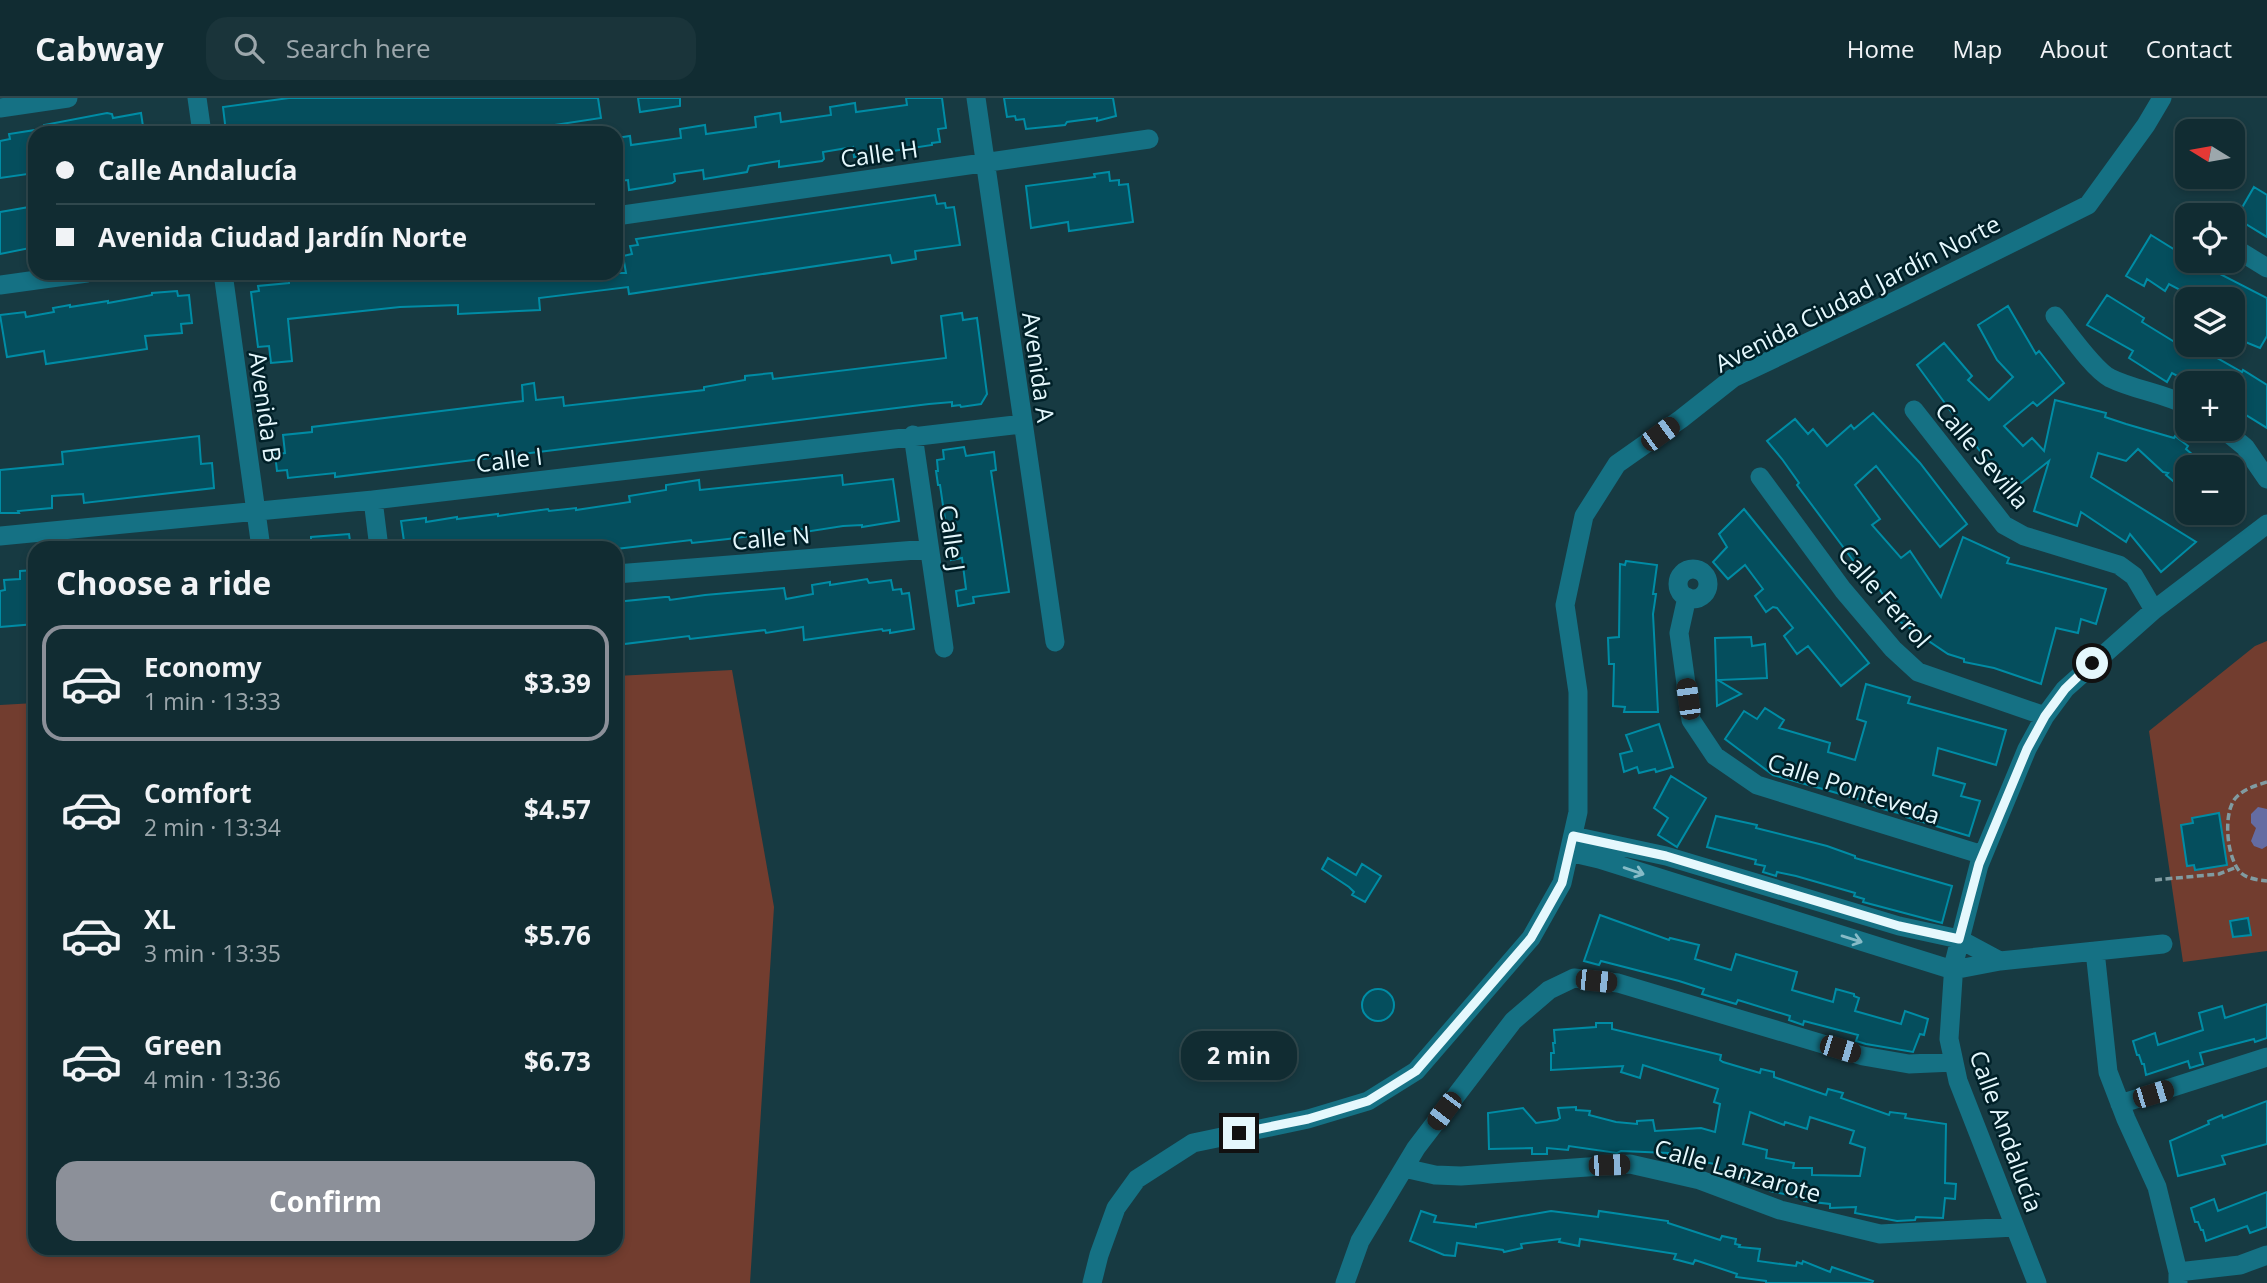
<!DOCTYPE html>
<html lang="en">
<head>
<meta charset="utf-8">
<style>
	:root { --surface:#112c32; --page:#1a343a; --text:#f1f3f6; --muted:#9ca7ac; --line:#30484d; --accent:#8c9099 }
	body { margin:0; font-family:"Open Sans",sans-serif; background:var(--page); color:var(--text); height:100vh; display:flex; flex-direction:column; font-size:26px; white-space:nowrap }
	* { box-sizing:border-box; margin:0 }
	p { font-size:23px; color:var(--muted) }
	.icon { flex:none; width:38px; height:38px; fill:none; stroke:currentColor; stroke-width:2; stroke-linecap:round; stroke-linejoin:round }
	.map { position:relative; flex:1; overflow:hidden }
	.drawer { position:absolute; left:28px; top:443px; width:595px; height:714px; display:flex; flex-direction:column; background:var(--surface); border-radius:21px; box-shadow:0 4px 10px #0003,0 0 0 2px var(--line) }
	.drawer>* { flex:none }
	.top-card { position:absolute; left:28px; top:28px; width:595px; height:154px; border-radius:21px; box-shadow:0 4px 10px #0003,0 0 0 2px var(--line); display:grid; align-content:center; height:154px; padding:0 28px; background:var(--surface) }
	.needle { width:46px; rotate:281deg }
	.tools { position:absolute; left:2175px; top:21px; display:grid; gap:14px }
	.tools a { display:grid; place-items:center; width:70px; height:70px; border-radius:14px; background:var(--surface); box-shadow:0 4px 10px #0003,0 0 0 2px var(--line); font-size:35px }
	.end { position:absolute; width:32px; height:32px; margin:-16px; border:9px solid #e5f8fd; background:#111; box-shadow:0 0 0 4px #111 }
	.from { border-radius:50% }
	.bubble { position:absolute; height:49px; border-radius:21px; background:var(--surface); box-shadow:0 4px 10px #0003,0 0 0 2px var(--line); font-size:23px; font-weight:700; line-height:49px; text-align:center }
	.car { position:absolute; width:21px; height:42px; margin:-21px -10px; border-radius:9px; box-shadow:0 0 5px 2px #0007; background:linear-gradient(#222 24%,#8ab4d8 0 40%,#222 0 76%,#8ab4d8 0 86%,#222 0) }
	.top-card b { display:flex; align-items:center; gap:24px; height:66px; font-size:26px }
	.top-card b+b { border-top:2px solid var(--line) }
	.top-card i { width:18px; height:18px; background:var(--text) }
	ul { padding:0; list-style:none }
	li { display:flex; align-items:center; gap:21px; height:116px; margin:0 14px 10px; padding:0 14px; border:4px solid transparent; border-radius:21px }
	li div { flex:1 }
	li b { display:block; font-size:26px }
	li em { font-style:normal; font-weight:700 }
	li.current { border-color:var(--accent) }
	li>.icon { width:63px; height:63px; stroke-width:1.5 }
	h2 { padding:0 28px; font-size:32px; line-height:84px }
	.action { display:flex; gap:14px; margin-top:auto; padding:14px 28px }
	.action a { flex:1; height:80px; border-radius:21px; background:var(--accent); color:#fff; font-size:28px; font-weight:700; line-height:80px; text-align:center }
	header { display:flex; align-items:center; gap:42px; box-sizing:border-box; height:98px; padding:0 35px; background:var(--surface); border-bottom:2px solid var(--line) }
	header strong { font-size:33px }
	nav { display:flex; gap:38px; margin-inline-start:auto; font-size:24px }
	.search { width:490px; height:63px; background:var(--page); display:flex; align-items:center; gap:18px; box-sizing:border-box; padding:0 24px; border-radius:21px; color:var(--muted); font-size:26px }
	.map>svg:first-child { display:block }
</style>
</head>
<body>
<header>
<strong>Cabway</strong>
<div class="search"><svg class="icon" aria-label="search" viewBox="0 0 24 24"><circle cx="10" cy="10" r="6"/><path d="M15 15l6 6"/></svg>Search here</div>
<nav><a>Home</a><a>Map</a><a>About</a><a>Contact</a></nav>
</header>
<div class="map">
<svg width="2267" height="1185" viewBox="0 0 2267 1185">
	<rect width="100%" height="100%" fill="#173a42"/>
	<path fill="#723d2f" d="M2267 543V853L2183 864 2149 633 2255 548Z
		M732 572 774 809 750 1185H0V607L35 605V1150H616V578Z"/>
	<path fill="#646ca2" d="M2258 709 2267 711V748L2262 751 2254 748 2251 743 2256 730 2251 725V716Z"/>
	<path fill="#054e5d" stroke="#008ca5" stroke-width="2" fill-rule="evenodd" d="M289 0H598L601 20 548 28 465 35 226 34 223 9Z
		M638 0H680V8L640 14Z
		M906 0H942L946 30 938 31 940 44 932 45V47L854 59 853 49 823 54 824 61 822 63 779 69V63L749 68 747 74 704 81 703 72 674 76 675 83 672 85 629 92 628 82 619 83V79H616V40L630 38 631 47 681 40 680 31 705 27 706 36 756 29 755 19 780 15 781 24 831 17 830 9 855 5 856 14 907 7Z
		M1004 0H1113L1116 18 1097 23V20L1067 24 1065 27 1026 31 1024 21 1016 22 1015 18 1007 19Z
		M107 15 112 16 113 20 141 15 144 35H44V27Z
		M35 32V75L0 80V43L10 41 9 36Z
		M1109 74 1110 83 1119 82V87L1128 86 1133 124 1069 133 1068 124 1031 130 1026 88 1095 79 1094 76Z
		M2254 89 2267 97V139L2236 120Z
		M935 97 937 106 945 105 946 110 954 109 960 147 915 153 916 161 892 165 890 157 629 196 628 189 539 200 540 212 458 216V207L400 209 288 221 292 263 271 265 269 248 258 249 251 194 259 193 258 188 289 185V178L303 177V175H626L623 158 632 156 630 148 638 147 636 141Z
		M35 108V149L0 156V114Z
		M2151 137 2188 160V163L2199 168 2202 163 2214 173 2267 200V238L2260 250 2233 239V201H2197L2169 186 2165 193 2147 181 2144 188 2126 178Z
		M177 193 178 198 189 197 192 225 181 226 182 235 145 238 147 251 46 266 44 253 7 259 0 217 25 214 26 219 54 214 53 210 70 207V209L108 203V205L152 197V195Z
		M2107 197 2144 220 2142 224 2191 254 2194 247 2242 274 2243 272 2267 287V330L2233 309V285H2191L2172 275 2167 284 2129 260 2133 253 2087 227Z
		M2008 208 2036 256 2039 253 2064 285 2037 308 2033 304 2004 328 2023 348 2032 340 2044 353 2055 302 2106 315 2105 319 2126 326 2174 340 2175 338 2188 348 2186 351 2207 369H2188V396L2166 377 2168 375 2163 374 2138 351 2126 363 2098 355 2091 379 2196 444 2161 474 2130 436 2126 444 2081 414 2077 428 2034 413 2049 363 2010 394 1917 267 1944 245 1972 278 1968 282 1989 302 2013 279 1997 262 1978 227Z
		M962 215 963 222 977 220 987 296 981 306 961 309 960 307 952 308V304L929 306 335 379V375L288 380 287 372 277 373 275 356 285 355 283 337 312 334V329L523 303 522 287 534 285 536 302 563 299 564 308 704 292V289L745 282V278L772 275 773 281 946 260 941 218Z
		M1873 315 1920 365 1967 426 1940 449 1876 368 1855 387 1880 421 1872 427 1901 460 1910 453 1941 499 1963 439 2009 460 2007 465 2106 491 2096 526 2081 521 2078 535 2056 530 2041 586 1994 570 1964 564V561L1948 556 1899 523 1877 487 1857 463 1855 465 1797 387 1799 385 1782 361 1767 343 1795 321 1808 336 1813 331 1827 348 1851 327 1854 331Z
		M199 338 201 366 212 365 214 390 84 405 83 396 52 398V410L18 413 19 415H0V372L63 366 62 354Z
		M964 349 966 358 994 354 996 372 991 373 1009 494 973 499 974 505 958 508 956 493 966 491 962 460 951 462 940 387H938L936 373H938L937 362 944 361 943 352Z
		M842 377 843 387 893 381 899 423 862 429V427L843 428 805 434 804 431 728 441 692 445 691 442 616 451 405 450 401 423 426 420V424L457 419V421L498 416V418L548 411 549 413 576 410V412L630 404 629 398 666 392V387L699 382 700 392Z
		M1744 411 1869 565 1841 588 1808 548 1797 556 1784 538 1793 530 1777 510 1773 509 1766 514 1755 498 1763 491 1745 467 1728 481 1713 464 1727 449 1719 436Z
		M349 436 351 450H311V439Z
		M1626 463 1657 467 1653 496H1656L1653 516 1658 614H1624L1625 609 1613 608 1614 566H1609L1608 540 1619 539 1620 466 1625 467Z
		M35 472V526L0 529V493L5 492 4 482 20 481V473Z
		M867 481 869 485 891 482 893 492 901 491 902 496 909 495 914 531 890 535V532L883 533 882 531 804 542 803 529 766 535 765 532 690 541 689 538 616 547V504L665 499H669L670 502 705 497 784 490 786 501 813 496 812 487 830 484V487Z
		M1751 539 1752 548 1765 546 1767 580 1718 582 1741 596 1717 608 1715 540Z
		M1866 586 1910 599 1908 605 2006 632 1996 667 1938 650 1933 677 1965 686 1961 698 1980 703 1969 738 1906 719V717L1879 710 1858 701 1773 677 1725 641 1744 613 1757 621 1765 610 1784 622 1779 630 1830 645 1828 654 1855 662 1866 624 1857 621Z
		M1659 626 1673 669 1656 674 1655 671 1639 675 1637 669 1624 674 1620 656 1632 653 1626 637Z
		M1671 678 1706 700 1677 749 1658 737 1668 720 1654 710Z
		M2219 715 2227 767 2195 772 2194 767 2187 768 2181 727 2193 725 2192 720Z
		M1716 718 1757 727 1756 730 1827 748 1855 758V760L1952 788 1942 825 1863 804 1864 801 1854 798 1855 795 1796 778 1777 774 1776 778 1763 774 1765 768 1755 766 1756 762 1707 749Z
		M1328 760 1356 777 1362 766 1381 778 1365 804 1352 797 1354 794 1349 789 1322 771Z
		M1600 817 1669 842 1670 840 1699 847 1695 861 1731 872 1736 856 1797 874 1792 892 1833 904 1836 891 1854 896V898L1859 900 1855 913 1901 926 1905 913 1928 921 1924 937 1920 936 1913 954 1866 946 1856 943 1858 937 1804 923 1803 927 1789 922 1790 918 1738 902 1736 906 1702 896 1704 891 1679 883 1601 863 1599 867 1584 863Z
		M2248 820 2251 837 2233 839 2230 823Z
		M1362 907a16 16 0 1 1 32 0a16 16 0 1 1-32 0Z
		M2267 906V940L2255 944 2254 941 2200 955 2203 966 2190 970 2188 963 2146 977 2144 966H2142L2139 957H2137L2133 943 2155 935 2158 947 2203 932 2199 915 2222 908 2225 920Z
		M1596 925H1612V931L1721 957 1720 962 1723 964 1760 975 1761 971 1774 974V979L1826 997 1828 991 1843 995 1841 1000 1889 1017 1890 1014 1906 1016 1905 1020 1946 1026 1945 1085 1956 1086 1955 1101 1945 1100 1943 1120 1916 1119 1915 1122 1897 1123 1855 1115 1856 1109 1830 1110V1106L1804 1103 1803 1100 1770 1093 1771 1086 1718 1074 1719 1067 1686 1060 1681 1059 1680 1065 1668 1062V1055L1621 1053 1617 1055 1569 1048 1568 1052 1547 1050V1056H1532V1050L1489 1051 1488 1015 1523 1010 1536 1025 1557 1022 1560 1020 1558 1010 1576 1009V1012L1590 1013 1589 1017 1616 1024 1637 1026V1023L1653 1022 1655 1033 1701 1030 1715 1034 1720 1006 1714 1004 1718 991 1643 967 1640 980 1621 974 1623 968 1551 972V955H1554L1553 945H1555L1554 932 1596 929ZM1750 1014 1784 1027 1785 1024 1807 1031 1810 1019 1854 1033 1850 1045 1865 1050 1860 1078 1812 1077V1070H1793L1794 1065 1766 1060 1767 1052 1743 1046Z
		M2267 1003V1046L2222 1058 2225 1066 2178 1078 2170 1043 2209 1026 2208 1023 2222 1017 2223 1020Z
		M2267 1094V1129L2250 1135 2247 1128 2206 1143 2203 1132H2201L2198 1124H2195L2191 1110 2214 1101 2218 1113Z
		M1421 1113 1436 1118 1434 1124 1476 1129V1126L1551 1113 1598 1119 1599 1113 1668 1123V1125L1720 1142 1722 1138 1736 1141 1735 1146 1740 1147 1739 1149 1760 1151 1758 1163 1796 1168 1797 1164 1802 1166 1803 1163 1830 1174 1832 1169 1873 1183 1872 1185H1766V1183L1736 1179 1737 1176 1695 1162 1693 1166 1674 1161 1676 1156 1580 1141 1579 1148 1559 1144 1560 1141 1521 1146 1522 1150 1504 1154 1503 1152 1457 1145 1455 1158 1444 1157 1410 1143Z"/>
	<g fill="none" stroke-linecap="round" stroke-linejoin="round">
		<path stroke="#809ba1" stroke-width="3.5" stroke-dasharray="7 3.5" stroke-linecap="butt" d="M2267 684C2255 688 2242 691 2234 702 2223 719 2227 761 2241 775 2248 781 2259 782 2267 783
			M2155 782 2219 776 2237 769"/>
		<path stroke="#157184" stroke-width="19" d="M197 0 202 35
			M976 0 1055 544
			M0 10 68 0
			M616 118 1149 41
			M2233 149 2267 170
			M223 175 261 450
			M0 187 87 175
			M2055 218C2068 234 2093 271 2110 280 2134 292 2163 295 2188 308
			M1914 312 2004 427 2024 438 2119 467 2134 478 2154 512
			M2223 331 2245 349 2267 381
			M913 337 944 550
			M1760 379 1843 492 1893 551 1918 574 2045 618
			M373 402 379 450
			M0 438 373 402 1022 326
			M1678 486a15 15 0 1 1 30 0a15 15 0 1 1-30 0Z
			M616 476 929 451
			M1687 499 1679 535 1691 622 1715 658 1757 687 1983 757
			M1573 738 1666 758 1899 828 1959 841 2000 863
			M1569 754 1599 761 1953 872 2000 863 2163 846
			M2095 853 2108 974 2126 1021 2157 1089 2178 1174V1185
			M2120 1006 2267 959
			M1404 1070 1435 1077 1461 1078 1630 1066 1700 1082 1780 1112 1880 1136 2015 1129
			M2178 1174 2240 1167 2267 1157
			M1092 1185 1099 1157 1116 1110 1137 1081 1193 1045 1308 1021 1368 1003 1416 973 1531 840 1562 785 1578 714V594L1565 507 1584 418 1617 366 1681 321 1733 280 1903 199 2088 107 2146 27 2162 0
			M1345 1185 1360 1143 1416 1050 1513 923 1549 892 1574 880 1618 885 1863 958 1909 966 1954 964
			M2037 1185 1958 983 1949 941 1954 865 1979 767 2027 651 2045 618 2065 591 2154 512 2267 426"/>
	</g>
	<defs><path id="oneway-shaft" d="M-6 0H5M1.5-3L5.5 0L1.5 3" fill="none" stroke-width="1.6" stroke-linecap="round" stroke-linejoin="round" transform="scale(1.75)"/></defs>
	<g stroke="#87bbc7">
		<use href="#oneway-shaft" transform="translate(1634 773) rotate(19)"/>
		<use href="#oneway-shaft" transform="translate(1852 841) rotate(17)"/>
	</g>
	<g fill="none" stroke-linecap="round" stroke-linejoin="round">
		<path stroke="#e5f8fd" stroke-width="9" d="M1239 1035 1308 1021 1368 1003 1416 973 1531 840 1562 785 1573 738 1666 758 1899 828 1959 841 1979 766 2027 651 2045 618 2065 591 2092 565"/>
	</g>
	<g text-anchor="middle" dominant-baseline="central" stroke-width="5" stroke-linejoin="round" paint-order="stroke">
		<g font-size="24" fill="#e5f8fd" stroke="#002028">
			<text transform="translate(879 55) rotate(-8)">Calle H</text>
			<text transform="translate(1857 195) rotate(-27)">Avenida Ciudad Jardín Norte</text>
			<text transform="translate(1039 269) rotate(82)">Avenida A</text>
			<text transform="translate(266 309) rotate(82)">Avenida B</text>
			<text transform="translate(1983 357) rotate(50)">Calle Sevilla</text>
			<text transform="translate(509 361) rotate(-7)">Calle I</text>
			<text transform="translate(771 439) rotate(-5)">Calle N</text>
			<text transform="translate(953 440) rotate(82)">Calle J</text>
			<text transform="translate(1885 498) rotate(49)">Calle Ferrol</text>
			<text transform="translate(1854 690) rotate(18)">Calle Ponteveda</text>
			<text transform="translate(2007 1033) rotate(70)">Calle Andalucía</text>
			<text transform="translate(1738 1072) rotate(16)">Calle Lanzarote</text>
		</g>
	</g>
</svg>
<div class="tools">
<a><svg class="needle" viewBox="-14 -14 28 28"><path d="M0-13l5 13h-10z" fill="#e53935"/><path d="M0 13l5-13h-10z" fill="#9ca7ac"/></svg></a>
<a><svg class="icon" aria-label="locate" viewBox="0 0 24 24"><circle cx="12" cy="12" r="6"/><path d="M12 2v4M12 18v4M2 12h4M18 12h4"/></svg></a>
<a><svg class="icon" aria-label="layers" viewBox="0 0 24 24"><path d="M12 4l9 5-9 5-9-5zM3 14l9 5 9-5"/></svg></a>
<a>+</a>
<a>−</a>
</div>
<i class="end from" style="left:2092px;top:565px"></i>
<i class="end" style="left:1239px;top:1035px"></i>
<div class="bubble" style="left:1181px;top:933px;width:116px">2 min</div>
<i class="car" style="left:1660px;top:336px;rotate:54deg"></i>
<i class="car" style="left:1688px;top:601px;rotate:352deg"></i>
<i class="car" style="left:1596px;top:883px;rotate:96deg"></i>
<i class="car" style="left:1840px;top:951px;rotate:107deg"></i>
<i class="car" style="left:2153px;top:996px;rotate:73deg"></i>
<i class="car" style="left:1444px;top:1013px;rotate:217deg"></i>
<i class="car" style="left:1609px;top:1067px;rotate:88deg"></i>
<div class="top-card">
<b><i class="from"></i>Calle Andalucía</b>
<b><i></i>Avenida Ciudad Jardín Norte</b>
</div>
<section class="drawer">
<h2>Choose a ride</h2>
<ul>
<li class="current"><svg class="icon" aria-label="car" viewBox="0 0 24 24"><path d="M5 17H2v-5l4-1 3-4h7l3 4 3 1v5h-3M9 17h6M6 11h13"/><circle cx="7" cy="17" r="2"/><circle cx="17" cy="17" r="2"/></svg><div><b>Economy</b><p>1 min · 13:33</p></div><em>$3.39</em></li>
<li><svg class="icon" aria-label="car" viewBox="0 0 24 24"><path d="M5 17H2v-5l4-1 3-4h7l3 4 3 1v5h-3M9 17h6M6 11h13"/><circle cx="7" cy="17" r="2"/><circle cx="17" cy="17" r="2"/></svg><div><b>Comfort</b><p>2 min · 13:34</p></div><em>$4.57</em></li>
<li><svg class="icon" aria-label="car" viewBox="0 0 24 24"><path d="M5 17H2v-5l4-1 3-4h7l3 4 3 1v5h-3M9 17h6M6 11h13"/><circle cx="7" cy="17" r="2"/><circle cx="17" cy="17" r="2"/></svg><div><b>XL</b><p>3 min · 13:35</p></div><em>$5.76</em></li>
<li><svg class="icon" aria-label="car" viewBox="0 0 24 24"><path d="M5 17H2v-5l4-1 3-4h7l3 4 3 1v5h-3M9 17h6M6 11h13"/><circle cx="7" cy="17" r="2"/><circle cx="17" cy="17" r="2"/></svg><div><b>Green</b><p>4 min · 13:36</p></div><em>$6.73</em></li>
</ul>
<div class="action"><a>Confirm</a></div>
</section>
</div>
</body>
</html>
